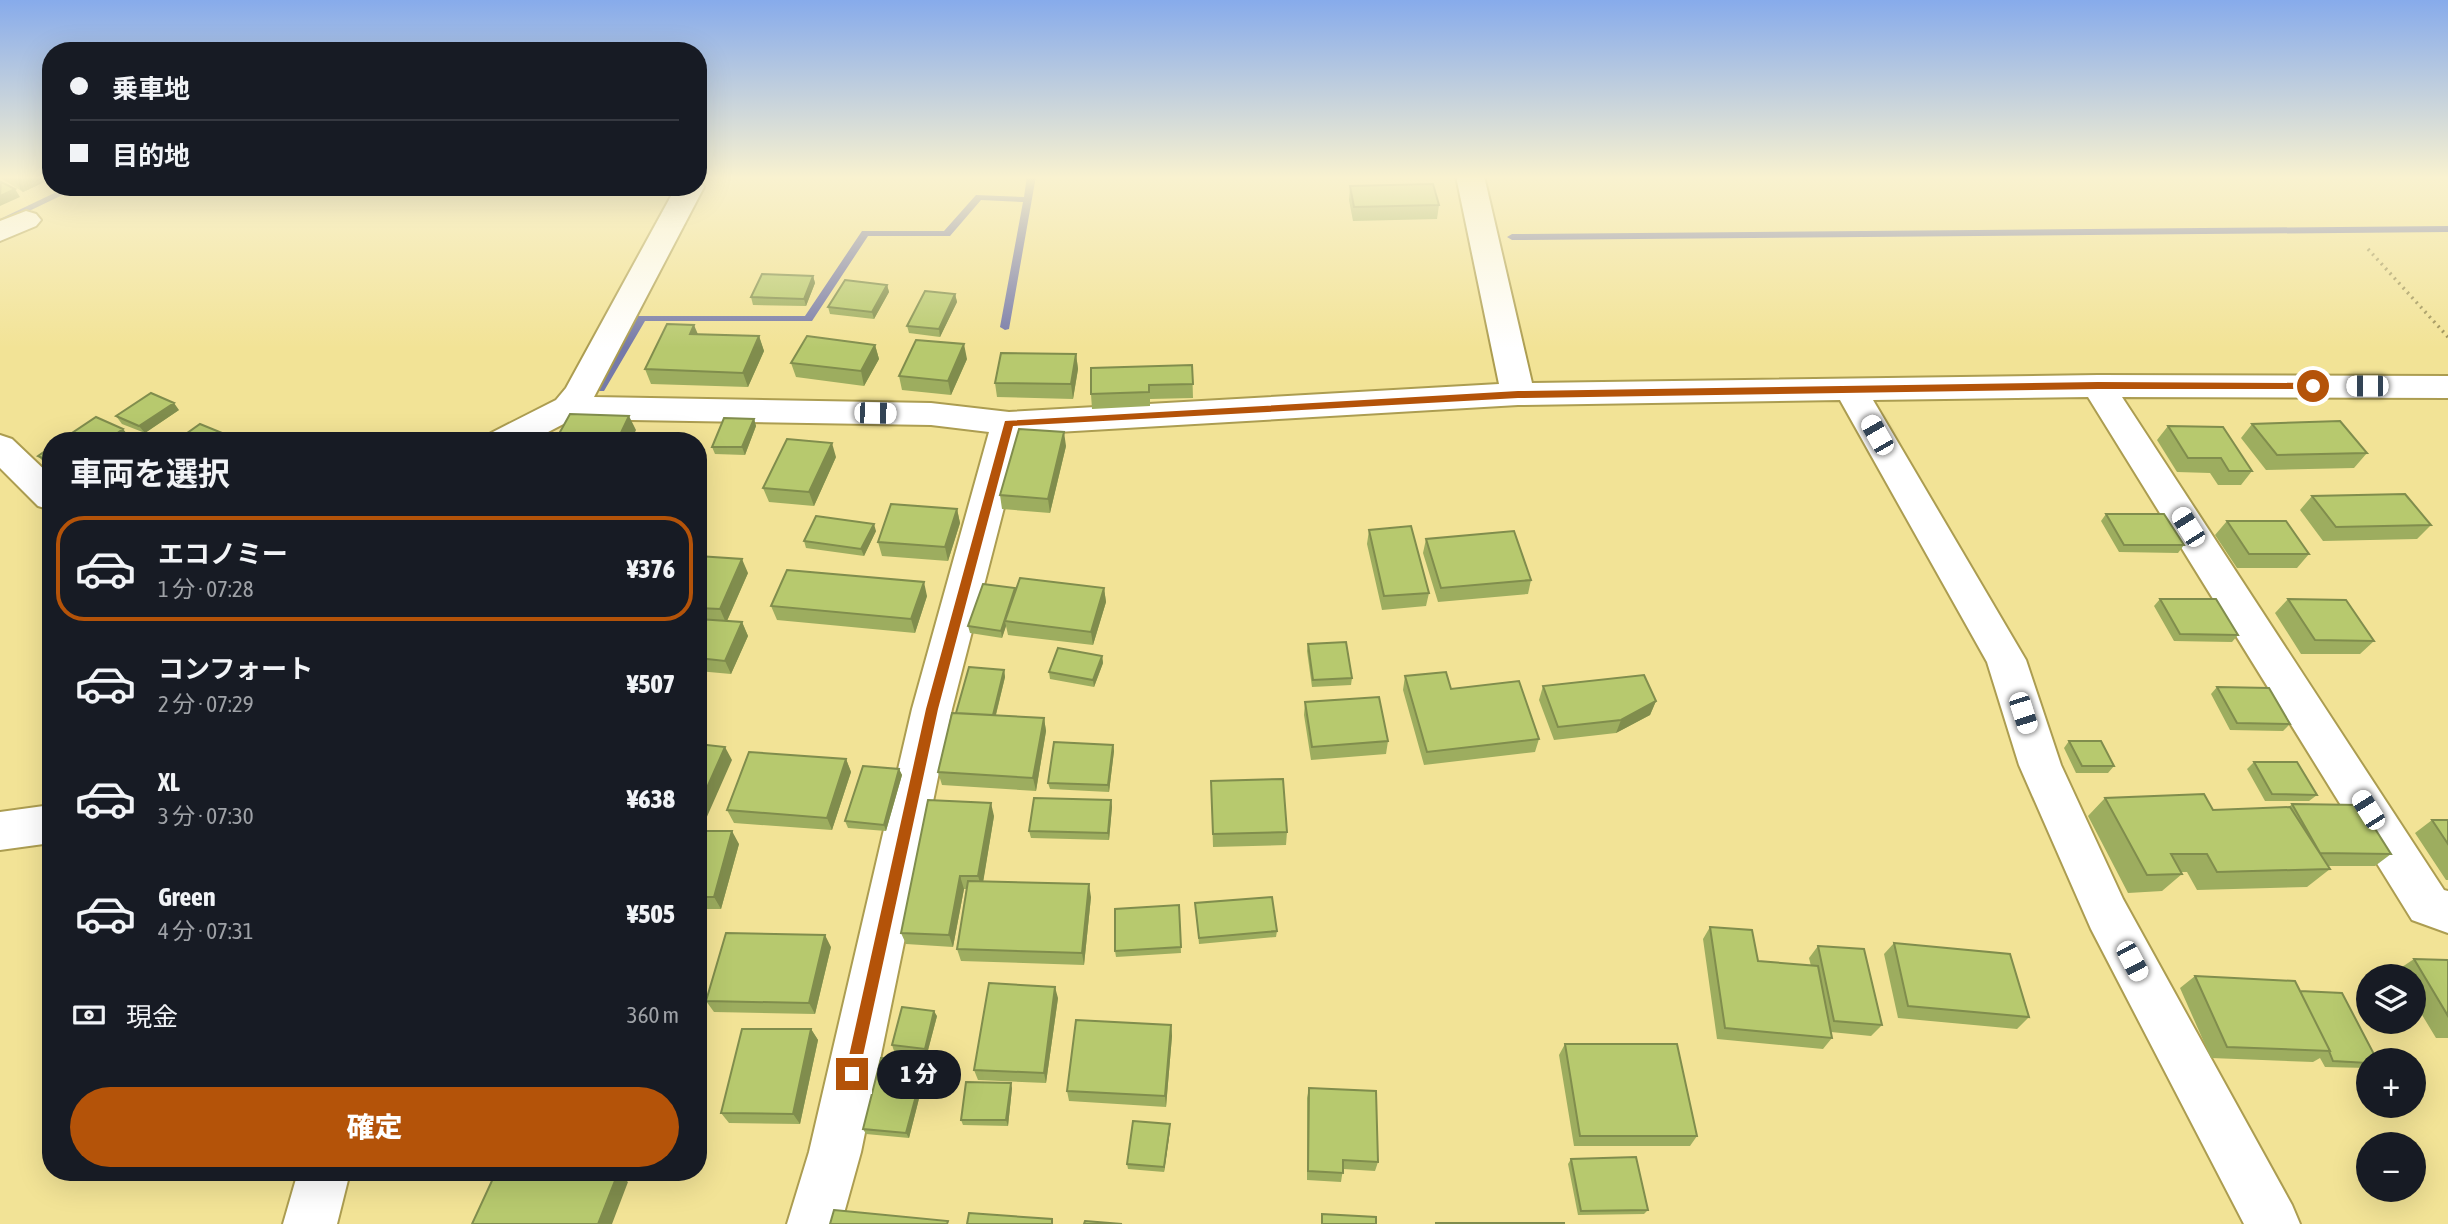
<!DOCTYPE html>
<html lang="ja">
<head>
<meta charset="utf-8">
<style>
	:root { --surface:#171b24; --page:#20242c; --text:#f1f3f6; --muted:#9ea1a6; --line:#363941; --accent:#b45309 }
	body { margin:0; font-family:"Asap Condensed","Noto Sans JP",sans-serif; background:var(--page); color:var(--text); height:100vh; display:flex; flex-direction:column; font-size:26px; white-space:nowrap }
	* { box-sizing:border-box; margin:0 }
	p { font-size:23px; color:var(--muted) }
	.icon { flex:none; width:38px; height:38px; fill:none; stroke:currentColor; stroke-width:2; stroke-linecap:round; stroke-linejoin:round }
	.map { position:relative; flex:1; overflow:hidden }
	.details { position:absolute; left:42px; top:432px; width:665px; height:749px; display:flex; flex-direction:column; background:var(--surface); border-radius:28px; box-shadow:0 7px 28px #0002 }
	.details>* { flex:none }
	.guide { position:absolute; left:42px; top:42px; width:665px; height:154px; border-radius:28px; box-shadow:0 7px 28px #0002; display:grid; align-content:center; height:154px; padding:0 28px; background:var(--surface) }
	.fabs { position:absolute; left:2356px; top:964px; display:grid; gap:14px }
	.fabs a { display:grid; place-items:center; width:70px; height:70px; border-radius:50%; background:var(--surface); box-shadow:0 7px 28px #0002; font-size:35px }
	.end { position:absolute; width:32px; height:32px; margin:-16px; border:9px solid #b45309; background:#fff; box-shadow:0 0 0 4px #fff }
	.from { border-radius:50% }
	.bubble { position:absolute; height:49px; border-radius:24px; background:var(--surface); box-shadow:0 7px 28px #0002; font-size:23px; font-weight:800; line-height:49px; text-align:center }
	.car { position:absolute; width:21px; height:42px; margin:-21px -10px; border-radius:9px; box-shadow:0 0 5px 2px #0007; background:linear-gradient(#fff 24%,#345 0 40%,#fff 0 76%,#345 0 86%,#fff 0) }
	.guide b { display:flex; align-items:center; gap:24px; height:66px; font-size:26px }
	.guide b+b { border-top:2px solid var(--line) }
	.guide i { width:18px; height:18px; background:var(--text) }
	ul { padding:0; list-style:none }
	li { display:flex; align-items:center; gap:21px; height:105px; margin:0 14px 10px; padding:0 14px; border:4px solid transparent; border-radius:28px }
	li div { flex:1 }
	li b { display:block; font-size:26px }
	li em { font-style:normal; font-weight:800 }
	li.selected { border-color:var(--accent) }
	li>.icon { width:63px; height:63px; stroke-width:1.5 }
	h2 { padding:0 28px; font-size:32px; line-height:84px }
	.pay { display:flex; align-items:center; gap:18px; height:77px; padding:0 28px; font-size:26px }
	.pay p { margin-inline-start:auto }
	.cta { display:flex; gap:14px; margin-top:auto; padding:14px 28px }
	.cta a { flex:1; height:80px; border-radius:42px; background:var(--accent); color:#fff; font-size:28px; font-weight:800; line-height:80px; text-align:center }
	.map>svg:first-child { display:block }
</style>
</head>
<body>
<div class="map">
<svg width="2448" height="1224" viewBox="0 0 2448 1224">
	<rect width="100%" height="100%" fill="#f2e396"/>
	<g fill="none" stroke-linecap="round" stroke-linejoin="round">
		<path fill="#7579a9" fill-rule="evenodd" d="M1027 176H1036L1009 329 1005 330 1000 327 1023 202 981 200 950 236H868L812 321H645L604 391H596L595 389 638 316H805L862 231H944L976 195 1024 197Z
			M67 187H79L0 225V219Z
			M2448 226V232L1512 240 1507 237 1512 234Z"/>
		<g stroke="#ac9d51" stroke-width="4">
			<path id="minor" d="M1456 176H1484L1532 383 2098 375 2448 376V398L2122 397 2444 890 2448 891V933L2412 920 2088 397 1873 400 2026 660 2061 765 2123 899 2292 1205 2300 1224H2244L2091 929 2019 765 1987 662 1840 400 1518 405 1023 434 952 709 861 1152 841 1224H787L809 1152 912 709 989 432 931 425 573 419 531 441H486L491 433 556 400 566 388 676 187H698V181L704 187 594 397 931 403 1009 412 1499 384Z
				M26 211 36 214 41 220 36 226 0 241V221Z
				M0 435 12 439 51 476V510L38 506 0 468Z
				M51 805V843L0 850V812Z
				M298 1172H350L337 1224H283Z"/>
		</g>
		<path stroke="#9b9056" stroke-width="3.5" stroke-dasharray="2 4.5" stroke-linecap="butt" d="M2368 249 2448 337"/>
		<use href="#minor" fill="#fff" fill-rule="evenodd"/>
	</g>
	<path fill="#9dad5f" d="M0 176H51V179L23 192 4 180Z
		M1350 186 1439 205 1437 219 1353 221 1349 200Z
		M813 276 815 283 806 306 753 305 751 297Z
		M887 285 889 292 874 319 830 314 828 307Z
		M955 294 957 302 940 337 909 333 907 326Z
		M759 336 764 351 748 387 651 384 645 369Z
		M875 345 879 359 864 386 796 377 791 363Z
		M1076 354 1078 369 1073 399 997 397 995 383Z
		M967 359 951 395 902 390 899 376Z
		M1192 365 1193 398 1150 399V406L1092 409 1091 394Z
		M179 410 145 433 122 424 116 416Z
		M754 419 756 426 745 455 715 454 712 447Z
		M2252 424 2367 453 2354 468 2266 470 2241 438Z
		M2168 426 2252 471 2241 485H2218L2210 473 2177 472 2157 440Z
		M1066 446 1050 513 1002 509 1000 495Z
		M51 447V470L38 456Z
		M836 457 814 506 769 502 763 488Z
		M2312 496 2431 525 2417 539 2323 541 2300 510Z
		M957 509 960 523 948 561 882 556 878 542Z
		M2106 514 2184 545 2178 553 2119 552 2101 521Z
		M2227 521 2309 554 2297 568H2237L2215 535Z
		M1369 530 1429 593 1426 606 1382 610 1367 544Z
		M876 531 864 556 806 548 804 541Z
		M1426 539 1531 580 1528 594 1438 602 1423 553Z
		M698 556 748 573 727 621 742 622 748 636 731 674 698 671Z
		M1104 588 1106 602 1093 645 1008 635 1006 626 1002 638 970 633 968 626 1015 591Z
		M927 596 915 633 777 620 771 606Z
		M2160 599 2238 635 2232 642 2174 641 2154 606Z
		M2288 599 2374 641 2360 654H2301L2275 613Z
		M1308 644 1352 678 1351 685 1312 687 1307 651Z
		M1102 656 1103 663 1094 687 1050 679 1049 672Z
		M1004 670 1005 677 996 715 1044 718 1046 731 1036 791 942 785 938 772Z
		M1405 676 1451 689 1539 739 1535 752 1424 765 1403 690Z
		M1543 686 1656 701 1650 715 1616 733 1554 740 1539 700Z
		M2217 687 2290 724 2283 731 2230 730 2211 694Z
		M1305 702 1388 741 1386 754 1311 760 1304 715Z
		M2069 741 2114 766 2108 773H2076L2064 748Z
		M1113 745 1114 751 1109 792 1050 789 1048 783Z
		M846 759 851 772 832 830 734 823 727 810Z
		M2254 762 2317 795 2309 801H2265L2247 769Z
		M899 769 902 775 886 831 848 828 845 821Z
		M1211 781 1287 832 1286 845 1213 847Z
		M2105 798 2213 810 2289 807 2292 804 2391 854 2375 866H2328L2330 869 2307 887 2197 890 2187 872H2181L2182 874 2162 891 2128 893 2088 816Z
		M1111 800 1112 807 1109 840 1031 838 1029 831Z
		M994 816 983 881 1091 897 1084 965 961 961 957 949 967 889H964L953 947 906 944 901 933Z
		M2432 820H2448V880H2446L2415 833Z
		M698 831 739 844 721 909H698Z
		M1179 905 1181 953 1116 957 1115 951Z
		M1196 910 1277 931 1276 937 1199 944Z
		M1710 927 1758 961 1811 966 1809 958 1818 946 1882 1025 1871 1036 1831 1032 1832 1038 1823 1049 1717 1039 1703 939Z
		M1894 943 2029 1017 2017 1029 1898 1018 1884 954Z
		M831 947 815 1014 714 1012 706 1001Z
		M2414 959 2448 960V1038H2436L2413 1000V976H2400L2396 971Z
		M2195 976 2300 991 2368 1060V1068L2325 1067 2320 1058 2313 1062 2211 1058 2180 988Z
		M1058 998 1046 1083 978 1080 974 1070Z
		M937 1016 927 1054 894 1051 892 1045Z
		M1171 1025 1172 1036 1166 1107 1069 1101 1067 1091Z
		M811 1029 818 1040 800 1124 729 1123 721 1113Z
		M1565 1044 1697 1136 1690 1146H1574L1559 1055Z
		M927 1067 909 1138 866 1134 863 1129Z
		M1012 1088 1008 1126 963 1125 961 1120Z
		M1309 1088 1378 1162 1375 1171 1343 1169 1341 1182 1307 1180V1098Z
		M1170 1124V1130L1164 1172 1128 1169 1127 1164Z
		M1571 1159 1648 1210 1644 1214 1578 1215 1568 1164Z"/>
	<path fill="#808d4d" d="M15 176H51V179L23 192 12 178Z
		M15 189 20 197 0 206V196Z
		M813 276 815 283 806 306 804 299Z
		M887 285 889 292 874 319 872 312Z
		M955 294 957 302 940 337 939 329Z
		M694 325 700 339 690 334Z
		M759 336 764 351 748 387 743 373Z
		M964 344 967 359 951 395 948 381Z
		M875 345 879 359 864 386 861 371Z
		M1076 354 1078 369 1073 399 1071 384Z
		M174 403 179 410 145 433 139 426Z
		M629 416 636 430 631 441H617Z
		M754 419 756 426 745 455 742 447Z
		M123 429 133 441H116L112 437Z
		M1064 432 1066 446 1050 513 1048 499Z
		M227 435 231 441H218Z
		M832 443 836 457 814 506 809 492Z
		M957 509 960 523 948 561 945 547Z
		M874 524 876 531 864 556 861 549Z
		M742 559 748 573 726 623 720 609Z
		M924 582 927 596 915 633 911 619Z
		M1015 588 1016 595 1005 621 1006 626 1002 638 1001 631Z
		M1104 588 1106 602 1093 645 1091 632Z
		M742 622 748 636 731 674 725 661Z
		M1102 656 1103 663 1094 687 1093 680Z
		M1004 670 1005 677 994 722 992 715Z
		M1656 701 1650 715 1616 733 1621 720Z
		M1044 718 1046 731 1036 791 1033 778Z
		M1113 745 1114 751 1109 792 1108 785Z
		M725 747 732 760 702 828 698 821V808Z
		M846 759 851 772 832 830 827 818Z
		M899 769 902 775 886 831 884 825Z
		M1111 800 1112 807 1109 840 1108 833Z
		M991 803 994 816 982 889 978 876Z
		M732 831 739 844 721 909 714 897Z
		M960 876 964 889 953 947 949 935Z
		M1089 884 1091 897 1084 965 1082 953Z
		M825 935 831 947 815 1014 809 1003Z
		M1055 987 1058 998 1046 1083 1044 1073Z
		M934 1011 937 1016 927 1054 925 1049Z
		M1171 1025 1172 1036 1166 1107 1165 1096Z
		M811 1029 818 1040 800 1124 793 1114Z
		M925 1062 927 1067 909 1138 906 1133Z
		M1011 1083 1012 1088 1008 1126 1006 1120Z
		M1170 1124V1130L1164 1172V1167Z
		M618 1173 628 1182 612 1224H598Z"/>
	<path fill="#b7c96e" stroke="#808d4d" stroke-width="2" d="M1 182 15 189 0 196Z
		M1433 184 1439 205 1354 207 1350 186Z
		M762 274 813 276 804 299 751 297Z
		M845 280 887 285 872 312 828 307Z
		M925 291 955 294 939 329 907 326Z
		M667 324 694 325 690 334 759 336 743 373 645 369Z
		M807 336 875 345 861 371 791 363Z
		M916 340 964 344 948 381 899 376Z
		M1001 353 1076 354 1071 384 995 383Z
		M1192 365 1193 384 1149 385V392L1091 394V368Z
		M151 393 174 403 139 426 116 416Z
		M570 414 629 416 617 441H555Z
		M96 417 123 429 112 437 123 441H60Z
		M724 418 754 419 742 447H712Z
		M2340 421 2367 453 2277 455 2252 424Z
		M200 424 227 435 218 441H176Z
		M2168 426 2223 427 2252 471H2229L2221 458H2188Z
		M1019 429 1064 432 1048 499 1000 495Z
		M787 439 832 443 809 492 763 488Z
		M51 447V462L38 456Z
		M2405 494 2431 525 2336 527 2312 496Z
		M891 504 957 509 945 547 878 542Z
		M2106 514H2164L2184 545H2124Z
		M816 516 874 524 861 549 804 541Z
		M2227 521H2286L2309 554H2249Z
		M1411 526 1429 593 1384 596 1369 530Z
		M1514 531 1531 580 1441 588 1426 539Z
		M698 556 742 559 720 609 698 608Z
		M787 570 924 582 911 619 771 606Z
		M1020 578 1104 588 1091 632 1005 621Z
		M983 584 1015 588 1001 631 968 626Z
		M2160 599H2216L2238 635 2180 634Z
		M2288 599 2346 600 2374 641 2315 640Z
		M698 619 742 622 725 661 698 658Z
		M1346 642 1352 678 1313 680 1308 644Z
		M1058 648 1102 656 1093 680 1049 672Z
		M969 667 1004 670 993 715 956 713Z
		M1446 672 1451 689 1519 681 1539 739 1427 752 1405 676Z
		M1644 675 1656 701 1621 720 1558 727 1543 686Z
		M2217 687 2269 688 2290 724 2237 723Z
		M1379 697 1388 741 1312 747 1305 702Z
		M952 713 1044 718 1033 778 938 772Z
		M2069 741H2101L2114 766H2082Z
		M1054 742 1113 745 1108 785 1048 783Z
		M698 744 725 747 698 808Z
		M749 752 846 759 827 818 727 810Z
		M2254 762H2297L2317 795 2272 794Z
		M863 766 899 769 884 825 845 821Z
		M1283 779 1287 832 1213 834 1211 781Z
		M2204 794 2213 810 2290 807 2330 869 2217 872 2207 854H2171L2182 874 2147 875 2105 798Z
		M1034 798 1111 800 1108 833 1029 831Z
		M928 800 991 803 978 876H960L949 935 901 933Z
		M2292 804 2360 805 2391 854 2320 853Z
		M2432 820H2448V844Z
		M698 831H732L714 897H698Z
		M968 881 1089 884 1082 953 957 949Z
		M1272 897 1277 931 1199 938 1195 903Z
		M1179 905 1181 947 1115 951V909Z
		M1710 927 1752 930 1758 961 1818 966 1832 1038 1725 1028Z
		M726 933 825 935 809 1003 706 1001Z
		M1894 943 2010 954 2029 1017 1908 1006Z
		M1818 946 1864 949 1882 1025 1834 1021Z
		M2414 959 2448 960V1016Z
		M2195 976 2295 981 2330 1051 2227 1047Z
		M989 983 1055 987 1044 1073 974 1070Z
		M2300 991 2342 993 2377 1060H2368V1063L2333 1061 2329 1051H2330Z
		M902 1007 934 1011 925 1049 892 1045Z
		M1076 1020 1171 1025 1165 1096 1067 1091Z
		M742 1029H811L793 1114 721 1113Z
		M1565 1044H1677L1697 1136H1580Z
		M881 1058 925 1062 906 1133 863 1129Z
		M966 1082 1011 1083 1006 1120H961Z
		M1309 1088 1376 1091 1378 1162 1343 1160V1173L1308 1171Z
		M1133 1121 1170 1124 1164 1167 1127 1164Z
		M1636 1157 1648 1210 1581 1211 1571 1159Z
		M496 1172H616L618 1173 598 1224H472Z
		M834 1210 948 1221 947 1224H830Z
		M969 1213 1052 1219V1224H967Z
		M1322 1214 1376 1217V1224H1322Z
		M1085 1221 1122 1224H1084Z
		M1436 1223H1564V1224H1436Z"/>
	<linearGradient id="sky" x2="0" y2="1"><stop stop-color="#87abeb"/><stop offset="0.51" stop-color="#f9f2d0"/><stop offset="1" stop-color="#f9f2d0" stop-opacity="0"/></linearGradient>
	<rect width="2448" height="348" fill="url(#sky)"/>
	<path fill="#b45309" d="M2098 382 2313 383 2318 386 2313 389H2098L1518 398 1013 426 938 709 859 1074 857 1079 852 1081 847 1079 845 1074 926 709 1005 421 1518 391Z"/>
</svg>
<div class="fabs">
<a><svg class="icon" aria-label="layers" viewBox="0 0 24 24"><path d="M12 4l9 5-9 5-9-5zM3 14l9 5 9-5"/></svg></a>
<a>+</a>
<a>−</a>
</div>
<i class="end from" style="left:2313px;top:386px"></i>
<i class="end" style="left:852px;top:1074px"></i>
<div class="bubble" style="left:877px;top:1050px;width:84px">1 分</div>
<i class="car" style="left:2367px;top:386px;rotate:270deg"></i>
<i class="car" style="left:875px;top:413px;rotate:91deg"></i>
<i class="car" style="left:1877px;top:435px;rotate:330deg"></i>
<i class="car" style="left:2188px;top:527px;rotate:328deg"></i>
<i class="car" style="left:2023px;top:713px;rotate:162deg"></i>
<i class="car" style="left:2368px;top:810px;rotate:328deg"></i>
<i class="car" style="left:2132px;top:961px;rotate:152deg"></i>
<div class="guide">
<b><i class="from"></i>乗車地</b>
<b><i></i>目的地</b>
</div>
<section class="details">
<h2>車両を選択</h2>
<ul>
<li class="selected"><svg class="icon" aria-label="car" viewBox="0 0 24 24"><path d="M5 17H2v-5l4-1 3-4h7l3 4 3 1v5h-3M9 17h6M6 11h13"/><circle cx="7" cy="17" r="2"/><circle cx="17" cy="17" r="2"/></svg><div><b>エコノミー</b><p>1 分 · 07:28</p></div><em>¥376</em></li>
<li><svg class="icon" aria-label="car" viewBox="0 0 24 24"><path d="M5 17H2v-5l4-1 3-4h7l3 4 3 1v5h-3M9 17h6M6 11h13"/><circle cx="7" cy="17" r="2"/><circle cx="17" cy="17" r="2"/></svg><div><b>コンフォート</b><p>2 分 · 07:29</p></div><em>¥507</em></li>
<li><svg class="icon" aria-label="car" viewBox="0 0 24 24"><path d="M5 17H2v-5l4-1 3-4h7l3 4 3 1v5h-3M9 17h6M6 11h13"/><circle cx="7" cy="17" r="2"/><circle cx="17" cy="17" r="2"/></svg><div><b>XL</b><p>3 分 · 07:30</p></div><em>¥638</em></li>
<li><svg class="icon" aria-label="car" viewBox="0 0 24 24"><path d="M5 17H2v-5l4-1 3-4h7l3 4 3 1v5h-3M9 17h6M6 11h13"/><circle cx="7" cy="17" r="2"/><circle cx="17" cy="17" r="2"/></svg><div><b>Green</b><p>4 分 · 07:31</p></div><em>¥505</em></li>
</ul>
<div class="pay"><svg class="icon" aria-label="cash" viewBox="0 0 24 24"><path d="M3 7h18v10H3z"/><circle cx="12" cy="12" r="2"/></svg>現金<p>360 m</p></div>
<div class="cta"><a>確定</a></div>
</section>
</div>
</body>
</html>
